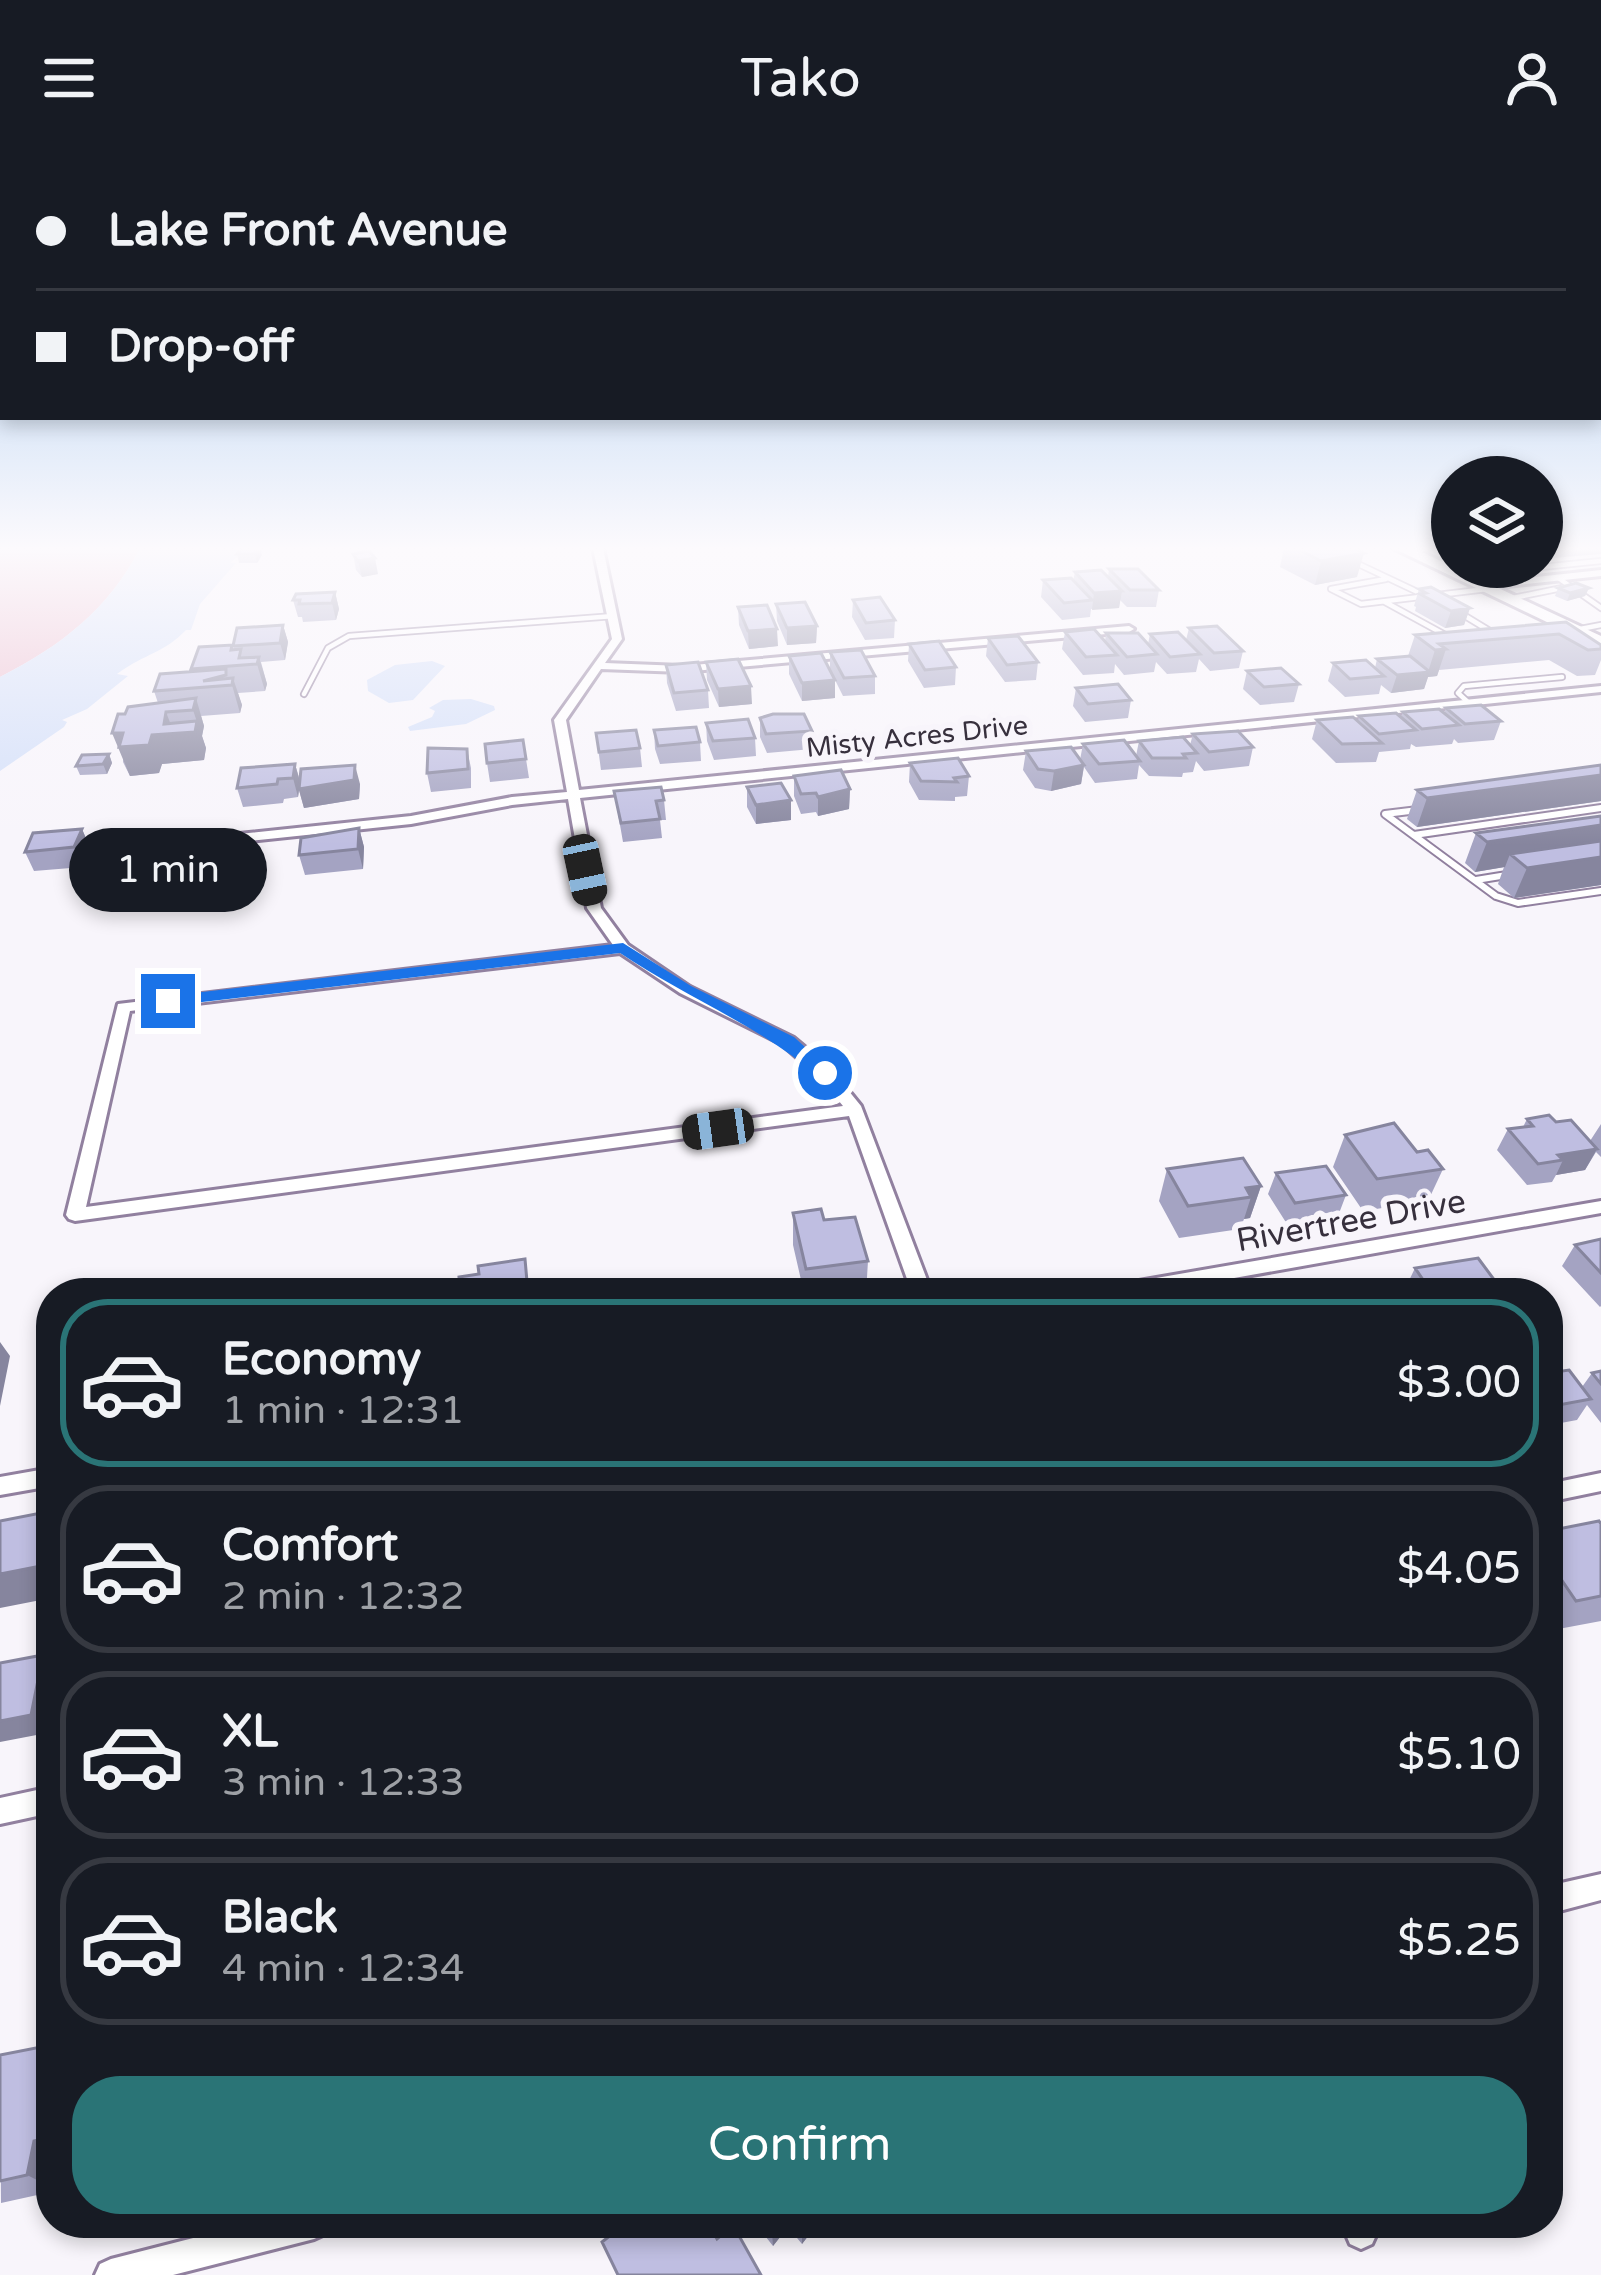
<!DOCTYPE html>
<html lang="en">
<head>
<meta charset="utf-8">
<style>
	:root { --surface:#171b24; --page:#242831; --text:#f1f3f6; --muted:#9ea1a6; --line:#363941; --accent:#2a7476 }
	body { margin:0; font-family:"Varela Round",sans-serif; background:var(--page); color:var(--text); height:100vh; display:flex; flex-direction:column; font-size:45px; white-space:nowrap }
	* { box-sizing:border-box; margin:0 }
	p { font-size:39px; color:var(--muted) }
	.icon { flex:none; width:66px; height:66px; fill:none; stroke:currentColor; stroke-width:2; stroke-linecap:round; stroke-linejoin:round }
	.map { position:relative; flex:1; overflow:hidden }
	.details { position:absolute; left:36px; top:1122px; width:1527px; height:960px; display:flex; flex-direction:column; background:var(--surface); border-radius:48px; box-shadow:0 6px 18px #0003 }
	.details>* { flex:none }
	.banner { position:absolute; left:0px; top:0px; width:1602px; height:264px; box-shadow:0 6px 18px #0003; display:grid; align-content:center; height:264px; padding:0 36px; background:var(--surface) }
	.controls { position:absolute; left:1431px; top:300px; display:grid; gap:24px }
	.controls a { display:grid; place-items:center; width:132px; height:132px; border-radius:50%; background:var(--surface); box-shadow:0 6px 18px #0003; font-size:60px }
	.end { position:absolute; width:54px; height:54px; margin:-27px; border:15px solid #1a73e8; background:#fff; box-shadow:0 0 0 6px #fff }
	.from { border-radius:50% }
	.bubble { position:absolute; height:84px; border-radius:42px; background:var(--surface); box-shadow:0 6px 18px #0003; font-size:39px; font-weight:600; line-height:84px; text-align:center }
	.car { position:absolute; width:36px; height:72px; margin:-36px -18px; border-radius:15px; box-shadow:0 0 9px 3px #0007; background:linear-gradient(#222 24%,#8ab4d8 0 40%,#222 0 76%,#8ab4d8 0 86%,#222 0) }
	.banner b { display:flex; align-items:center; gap:42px; height:114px; font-size:45px }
	.banner b+b { border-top:3px solid var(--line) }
	.banner i { width:30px; height:30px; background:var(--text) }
	ul { padding:21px 0 0; list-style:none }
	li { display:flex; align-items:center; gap:36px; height:168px; margin:0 24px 18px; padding:0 12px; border:6px solid var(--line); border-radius:48px }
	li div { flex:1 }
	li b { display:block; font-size:45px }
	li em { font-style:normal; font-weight:600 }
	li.selected { border-color:var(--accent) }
	li>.icon { width:108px; height:108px; stroke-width:1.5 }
	.primary-button { display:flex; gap:24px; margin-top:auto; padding:24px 36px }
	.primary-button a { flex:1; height:138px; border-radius:48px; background:var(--accent); color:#fff; font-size:48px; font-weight:600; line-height:138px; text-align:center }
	header { display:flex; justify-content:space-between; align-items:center; height:156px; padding:0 36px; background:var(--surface); font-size:54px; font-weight:600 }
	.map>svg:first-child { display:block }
</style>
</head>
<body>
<header><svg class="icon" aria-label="menu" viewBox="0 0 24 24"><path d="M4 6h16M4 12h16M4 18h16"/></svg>Tako<svg class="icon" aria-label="person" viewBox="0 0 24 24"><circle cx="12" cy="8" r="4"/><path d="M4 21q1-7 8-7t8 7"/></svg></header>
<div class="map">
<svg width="1601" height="2119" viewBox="0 0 1601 2119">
	<rect width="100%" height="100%" fill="#f8f5fb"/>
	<path fill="#ecbdce" d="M0 392H140C109 453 61 490 0 521Z"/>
	<path fill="#d3dff9" d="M140 392H248L230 407H236L200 448 191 474H186C164 497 146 497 117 518L128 520 87 553 62 564 67 566 64 571 0 615V521C61 490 109 453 140 392Z
		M432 505 445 510 413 544 389 547 368 535 367 524 395 509Z
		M471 543 494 550 495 554 466 568 410 575 408 571 432 561 435 555 429 552 443 544Z"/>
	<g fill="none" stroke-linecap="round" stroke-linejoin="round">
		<g stroke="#91809f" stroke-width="8">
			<path id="lane-far1" d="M1409 396 1429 392
				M1354 406 1426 440
				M1517 411H1539
				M1542 411 1601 405
				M1557 421 1601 452
				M1386 423 1331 433 1361 448 1487 433
				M1508 443 1567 431
				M1385 446 1449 481
				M1457 455 1498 480
				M1575 474 1601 469
				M304 538 328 492 349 480 614 460
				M1470 548 1458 537 1464 530 1562 521"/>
		</g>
		<g stroke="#91809f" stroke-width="10">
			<path id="lane" d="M1418 654 1385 658 1496 740 1518 747 1601 735
				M1414 679 1601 652
				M1476 724 1513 718"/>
		</g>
		<g stroke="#91809f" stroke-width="6">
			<path id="street" d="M593 392H603L622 483 605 507 682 510 1129 470 1134 473 1129 476 682 516 601 513 566 564 579 634 1601 530V536L580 642 601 752 628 789 690 831 794 882 831 913 861 950 932 1137H912L849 960 75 1065 69 1063 66 1059 118 848 613 789 587 752 568 643 512 649 411 668 239 686 233 682 239 678 411 660 512 641 567 636 554 564 612 483ZM620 797 680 837 782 888 819 921 843 950 86 1051 130 855Z
				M1601 414V420L1480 433 1475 430 1480 427Z
				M1601 1045V1057L1150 1137H1100L1103 1132 1110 1130Z
				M51 1312V1330L0 1339V1321Z
				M1601 1317V1335L1548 1346V1328Z
				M51 1631V1657L0 1668V1642Z
				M1601 1718V1744L1548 1758V1730Z
				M252 2067H330L325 2078 314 2083 173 2119H95L100 2108 111 2103Z
				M1341 2067H1373L1377 2077 1372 2088 1361 2093 1350 2088Z"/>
		</g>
		<g stroke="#91809f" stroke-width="6">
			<path id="primary" d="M1393 392H1413L1601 480V492Z"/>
		</g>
		<use href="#lane-far1" stroke="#fff" stroke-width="4.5"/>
		<use href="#lane" stroke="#fff" stroke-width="6"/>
		<use href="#street" fill="#fff" fill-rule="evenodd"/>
		<use href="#primary" fill="#fff" fill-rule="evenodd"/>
	</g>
	<path fill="#a4a3c2" d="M242 392H261L262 399 257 407H239L237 398Z
		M1284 392H1354L1357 421 1315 429 1280 411Z
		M353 398 378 418 362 421 356 414Z
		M1109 413 1159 434 1156 451H1127L1120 444 1119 452 1091 453 1090 461 1062 464 1041 441 1043 424 1073 425 1075 416 1108 421Z
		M1558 432H1589L1585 440 1567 445 1555 440Z
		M1419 433 1470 452 1464 469 1445 472 1415 455 1416 451 1414 450Z
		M335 436 339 453 336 464 303 466 302 461H298L293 444Z
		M853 444 895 464 894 482 865 484 852 461Z
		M776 448 817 470 816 487 787 489 777 465Z
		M738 451 778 490 749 493 739 469Z
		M1566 466 1601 489V504L1595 519 1577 520 1549 504 1439 514 1437 520 1428 521 1424 533 1391 537 1381 529 1379 538 1345 541 1328 525 1333 507 1375 512 1377 503 1408 500 1415 479Z
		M283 469 288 486 285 504 261 506 267 528 265 535 238 537 242 549 240 557 201 560 204 570 202 580 206 592 204 604 162 608 159 617 130 620 123 606 125 558 158 547 154 535 192 516 191 513 232 489 234 494 233 490Z
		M1189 472 1243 495 1239 512 1210 515 1199 503 1196 516 1167 518 1156 506 1154 516 1124 519 1115 508 1114 517 1083 519 1062 493 1065 476 1105 486 1106 477 1148 488 1150 478 1186 484Z
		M988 482 1038 506 1036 524 1005 526 986 500Z
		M909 488 956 511 955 529 924 532 908 505Z
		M830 496 875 520V538L843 540 835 524V542L802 545 789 518V500L830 514Z
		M706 506 752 548 719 551 707 524Z
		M666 509 708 534 709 552 676 555 667 527Z
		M1247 515 1299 528 1294 546 1260 549 1243 533Z
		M1076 532 1131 544 1128 562 1085 566 1073 550Z
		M1446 552 1501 565 1494 584 1458 587 1454 583 1452 588 1416 591 1411 588 1410 593 1379 596 1376 606 1336 607 1312 583 1317 564 1358 565 1359 560 1401 561 1403 556 1444 557Z
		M760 562 812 575V593L767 597 760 581Z
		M706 567 755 582 756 600 714 604 707 585Z
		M654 574 700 586 701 605 660 608 655 593Z
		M596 577 640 592 642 611 601 614Z
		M1193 578 1253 591 1249 610 1204 615 1196 605 1193 616 1183 617 1182 621 1149 620 1139 609 1137 623 1095 627 1084 611 1081 628 1051 635 1035 632 1023 614 1026 595 1080 604 1083 588 1136 600 1139 585 1190 589Z
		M523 584 529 622 490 626 487 607Z
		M467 593 471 612V632L431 636 427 617Z
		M109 598 112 607 107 618 80 619 76 610Z
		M910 607 969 620 967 640 955 641V645L919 644 909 626Z
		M295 608 300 625 360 628 359 643 304 652 299 634 298 641 284 643 283 647 243 651 237 632Z
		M1601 609V645L1417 671 1407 663 1417 634Z
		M794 620 850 633 849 653 818 660 816 656 801 658 794 640Z
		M747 631 791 644V664L756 668 747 651Z
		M614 635 664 644 666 664H660L662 682 623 686Z
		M1601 660V729L1514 742 1498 728 1504 711 1475 716 1465 707 1476 677Z
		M359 672 364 691 363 713 305 719 299 699Z
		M82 673 90 692 83 711 34 715 25 696Z
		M1527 963 1556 966 1590 985 1601 968V1001L1596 996 1585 1014 1556 1019 1552 1026 1527 1029 1497 994 1508 973 1523 971Z
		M1345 979 1417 996 1443 1013 1428 1045 1363 1055 1333 1011Z
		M1167 1013 1261 1030 1250 1062 1244 1063 1240 1073 1179 1082 1159 1045Z
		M1276 1017 1346 1039 1338 1060 1287 1068 1268 1038Z
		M793 1057 824 1064 868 1105 866 1137H804L793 1089Z
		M1601 1083V1150L1600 1151 1562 1110 1575 1089Z
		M1415 1112 1504 1137H1407L1405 1133Z
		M1601 1215V1267L1587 1249 1577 1264 1550 1269 1548 1271V1217L1582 1231 1592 1217Z
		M1601 1368V1465L1553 1474 1548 1467V1375Z
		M51 1889V2036L1 2047 0 1899Z
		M755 2067H818L802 2088 788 2071 773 2090Z
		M953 2067H1011L1004 2078Z"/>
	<path fill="#86859e" d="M259 392 262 399 257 407 255 398Z
		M1542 392H1601V398L1542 403Z
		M1364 397 1357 421 1315 429 1321 405Z
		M375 402 378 418 362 421 358 405Z
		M1589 432 1585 440 1567 445 1570 437Z
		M1122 435 1119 452 1092 454 1094 437Z
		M335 436 339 453 336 464 332 447Z
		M1470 452 1464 469 1445 472 1451 455Z
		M283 469 288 486 285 504 280 487Z
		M817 470 816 487 787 489V472Z
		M777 473 778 490 749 493 748 475Z
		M1446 493 1437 520 1428 521 1424 533 1391 537 1397 519 1428 516 1435 494Z
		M259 501 267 528 265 535 257 508Z
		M233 522 242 549 240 557 232 529Z
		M835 524V542L802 545V527Z
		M751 530 752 548 719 551 718 533Z
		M196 542 204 570 202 580 206 592 204 604 162 608 159 617 130 620 112 577 152 579 164 568 166 556 174 577 197 566 193 554Z
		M109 598 112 607 107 618 103 608Z
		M295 608 300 626 355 609 360 628 359 643 304 652 299 634 298 641 293 622Z
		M1084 609 1081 628 1051 635 1054 615Z
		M1601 619V645L1417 671 1427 642Z
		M850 633 849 653 818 660V641Z
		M791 644V664L756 668V649Z
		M1601 669V697L1510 698 1505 711 1475 716 1487 686Z
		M359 672 364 691 363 713 358 693Z
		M82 673 90 692 83 711 74 691Z
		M1601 701V729L1514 742 1527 712Z
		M1597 993 1585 1014 1556 1019 1563 1004 1558 999Z
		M1261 1030 1250 1062 1244 1063 1251 1041 1246 1032Z
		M0 1186 10 1200 0 1250Z
		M51 1408V1442L0 1452V1418Z
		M43 1499 51 1509V1558L47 1577 0 1586V1565Z
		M34 1985 51 1995V2031L27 2019Z
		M779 2067H788V2071L773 2090 772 2076Z
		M808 2067H818L802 2088V2074Z"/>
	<path fill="#bfbee1" stroke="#86859e" stroke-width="3" d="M242 392H259L255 398H237Z
		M1296 392H1354L1364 397 1321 405Z
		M369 395 375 402 358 405 353 398Z
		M1109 413H1138L1159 434H1130Z
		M1101 414 1122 435 1094 437 1075 416Z
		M1071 422 1092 444 1064 447 1043 424Z
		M1576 427 1589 432 1570 437 1558 432Z
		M1431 431 1470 452 1451 455 1420 438 1426 437 1419 433Z
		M335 436 332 447 299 448 300 444H293L296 438Z
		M880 441 895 464 866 467 853 444Z
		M805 446 817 470 787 472 776 448Z
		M767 449 777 473 748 475 738 451Z
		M1566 466 1601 489V493L1588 494 1559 478 1439 488 1446 493 1435 494 1415 479Z
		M283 469 280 487 233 490 237 472Z
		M1217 470 1243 495 1214 497 1189 472Z
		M1094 473 1117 499 1086 501 1065 476Z
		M1178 476 1200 498 1170 501 1150 478Z
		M1106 477H1138L1157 498 1127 501Z
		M1018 480 1038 506 1007 509 988 482Z
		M939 485 956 511 925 514 909 488Z
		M232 489 231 494 241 493 239 502 259 501 257 508 191 513 199 491Z
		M861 494 875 520 844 522 830 496Z
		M821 497 835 524 802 527 789 500Z
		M1410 500 1430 516 1397 519 1377 503Z
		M738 503 751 530 718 533 706 506Z
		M1366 504 1384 520 1350 523 1333 507Z
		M698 506 708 534 674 537 666 509Z
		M1281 512 1299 528 1264 531 1247 515Z
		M226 513V519L203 525 233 522 232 529 154 535 160 518Z
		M1118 528 1131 544 1088 548 1076 532Z
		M196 542 193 554 166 556 164 568 197 565 195 576 152 579 149 589 119 591 123 577H112L118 558H125L128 551Z
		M1481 549 1501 565 1465 568 1446 552Z
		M1439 553 1459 569 1422 573 1403 556Z
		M1396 557 1416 574 1379 578 1359 560Z
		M773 558H804L812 575 766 578 760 562Z
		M1353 561 1382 587 1342 588 1317 564Z
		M748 563 755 582 713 585 706 567Z
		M696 571 700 586 658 590 654 574Z
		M636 574 640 592 599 596 596 577Z
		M1238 575 1253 591 1209 596 1193 578Z
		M1183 581 1197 597 1183 598 1186 602H1152L1139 585Z
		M523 584 526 603 487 607 485 588Z
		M1124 584 1140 605 1099 608 1083 588Z
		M1071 591 1084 609 1054 615 1038 613 1026 595Z
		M428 592 467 593 468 613 427 617Z
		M109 598 103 608 76 610 82 599Z
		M958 602 969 620 954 622 957 626 921 625 910 607Z
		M295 608 293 622 278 623 277 628 237 632 241 612Z
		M355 609 354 624 299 633 301 613Z
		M1601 609V619L1427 642 1417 634Z
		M841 614 850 633 818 641 816 637 801 638 794 620Z
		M781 627 791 644 756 649 747 631Z
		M661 631 664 644 656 645 660 663 621 667 614 635Z
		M1601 660V669L1487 686 1476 677Z
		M359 672 358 693 299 699 301 682Z
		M82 673 74 691 25 696 33 677Z
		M1601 685V701L1527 712 1510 698Z
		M1549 959 1556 966 1571 964 1597 993 1558 999 1563 1004 1538 1008 1508 973 1533 970 1527 963Z
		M1394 967 1417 996 1428 994 1443 1013 1377 1023 1345 979Z
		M1243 1002 1261 1030 1246 1032 1251 1041 1188 1050 1167 1013Z
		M1326 1010 1346 1039 1295 1047 1276 1017Z
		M821 1053 824 1064 855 1061 868 1105 806 1113 793 1057Z
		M1601 1083V1117L1575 1089Z
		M1478 1102 1504 1137H1445L1442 1132 1430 1134 1415 1112Z
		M525 1103 528 1137H460L459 1121 479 1118 478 1110Z
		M704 1126 707 1137H648Z
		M1320 1129 1326 1137H1266Z
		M407 1130V1137H371V1136Z
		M446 1132V1137H417Z
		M1569 1214 1591 1243 1553 1250 1558 1256 1548 1258V1217Z
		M1601 1215V1228L1592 1217Z
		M51 1355V1408L0 1418V1365Z
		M1599 1365 1601 1368V1440L1576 1445 1548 1404V1375Z
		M1548 1442 1557 1456 1548 1458Z
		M43 1499 31 1559 0 1565V1507Z
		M51 1523V1549L46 1550Z
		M1548 1622 1559 1643 1548 1644Z
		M51 1889V1981L34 1985 27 2019 0 2025V1899Z
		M626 2067H661L668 2079 683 2067H708L717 2083 733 2069 761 2119H618L602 2086Z
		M765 2067H779L772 2076Z"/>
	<linearGradient id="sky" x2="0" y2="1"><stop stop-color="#9fc5ef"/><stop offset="0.57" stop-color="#fcfafd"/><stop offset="1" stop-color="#fcfafd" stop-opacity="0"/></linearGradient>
	<rect width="1601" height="689" fill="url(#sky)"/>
	<path fill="#1a73e8" d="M623 787 691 830 794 881 834 917 819 921C760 870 685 841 620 797L168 850 160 845 168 840Z"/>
	<g text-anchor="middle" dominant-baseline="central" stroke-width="12" stroke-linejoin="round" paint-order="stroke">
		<g font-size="27" fill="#37303d" stroke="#f8f5fb">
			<text transform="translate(917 581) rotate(-6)">Misty Acres Drive</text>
		</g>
		<g font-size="33" fill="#37303d" stroke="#f8f5fb">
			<text transform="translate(1351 1065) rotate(-10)">Rivertree Drive</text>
		</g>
	</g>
</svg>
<div class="controls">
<a><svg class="icon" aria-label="layers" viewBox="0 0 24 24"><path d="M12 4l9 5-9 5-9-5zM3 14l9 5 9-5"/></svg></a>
</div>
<i class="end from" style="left:825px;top:917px"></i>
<i class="end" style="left:168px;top:845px"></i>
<div class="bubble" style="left:69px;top:672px;width:198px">1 min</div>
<i class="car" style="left:585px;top:714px;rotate:168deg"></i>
<i class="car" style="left:718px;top:973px;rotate:262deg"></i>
<div class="banner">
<b><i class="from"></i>Lake Front Avenue</b>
<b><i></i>Drop-off</b>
</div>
<section class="details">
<ul>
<li class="selected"><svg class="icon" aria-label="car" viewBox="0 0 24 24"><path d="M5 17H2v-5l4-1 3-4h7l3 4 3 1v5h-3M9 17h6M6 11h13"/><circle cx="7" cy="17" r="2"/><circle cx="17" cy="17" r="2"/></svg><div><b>Economy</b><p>1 min · 12:31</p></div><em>$3.00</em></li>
<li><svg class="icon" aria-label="car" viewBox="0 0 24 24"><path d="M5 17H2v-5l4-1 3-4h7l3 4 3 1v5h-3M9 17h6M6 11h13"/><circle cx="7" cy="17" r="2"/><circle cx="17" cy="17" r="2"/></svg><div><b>Comfort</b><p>2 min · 12:32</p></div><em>$4.05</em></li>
<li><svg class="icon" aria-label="car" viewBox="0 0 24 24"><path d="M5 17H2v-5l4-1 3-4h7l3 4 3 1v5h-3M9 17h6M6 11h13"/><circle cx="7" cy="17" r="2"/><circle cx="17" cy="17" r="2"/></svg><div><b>XL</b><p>3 min · 12:33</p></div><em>$5.10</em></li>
<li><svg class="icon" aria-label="car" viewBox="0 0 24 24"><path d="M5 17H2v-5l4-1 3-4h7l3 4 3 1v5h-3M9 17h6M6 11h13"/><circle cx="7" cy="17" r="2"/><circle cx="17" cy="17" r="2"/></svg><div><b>Black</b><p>4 min · 12:34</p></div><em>$5.25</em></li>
</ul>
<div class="primary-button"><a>Confirm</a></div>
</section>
</div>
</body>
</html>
